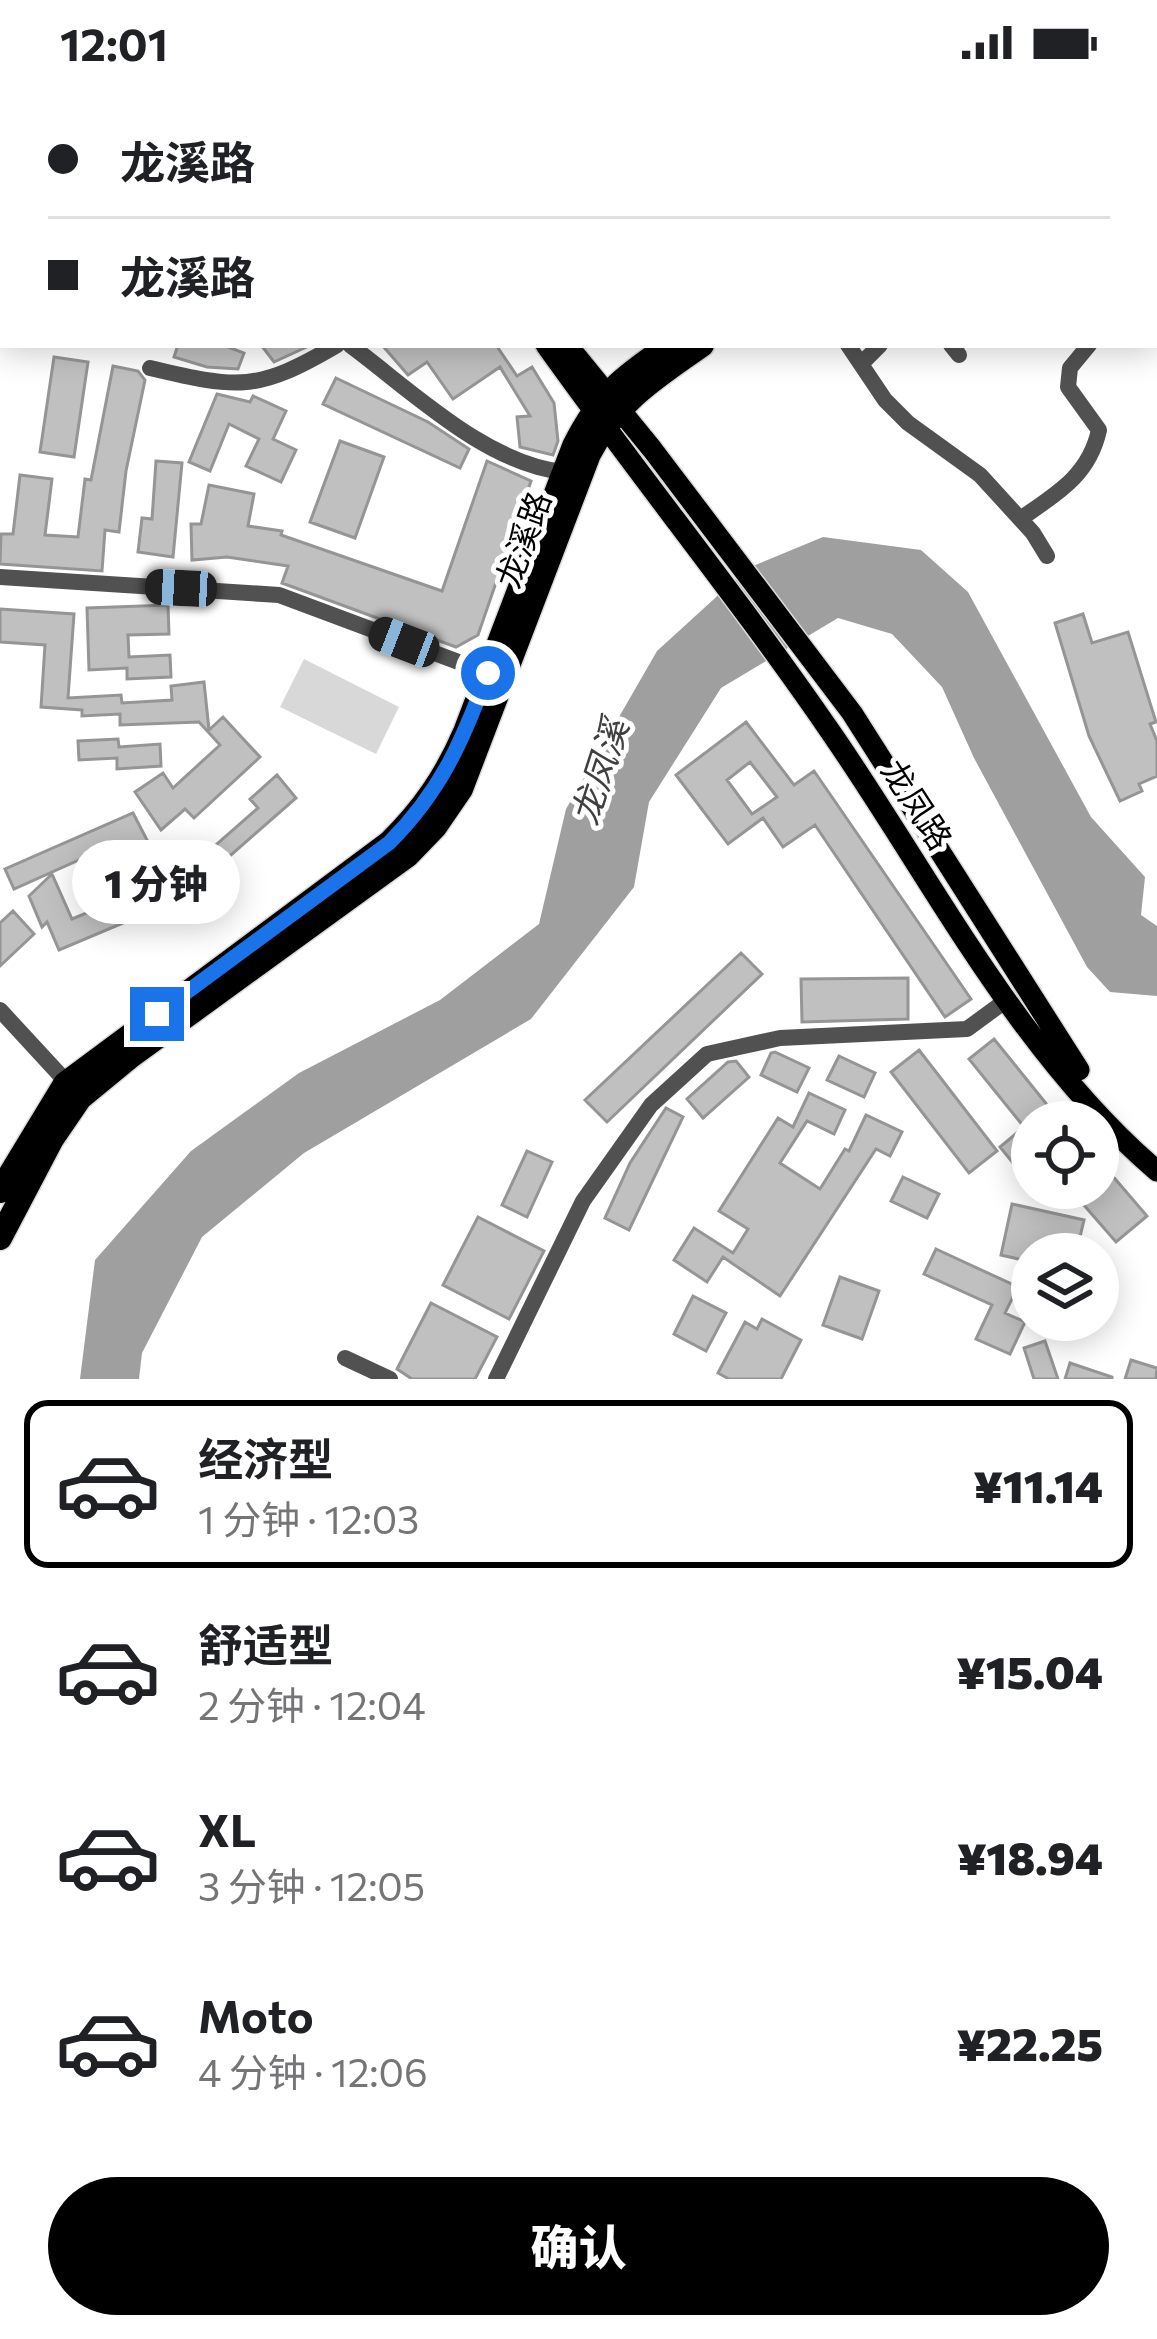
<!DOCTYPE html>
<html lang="zh">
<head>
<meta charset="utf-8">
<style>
	:root { --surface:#fff; --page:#f2f2f2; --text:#202124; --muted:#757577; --line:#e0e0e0; --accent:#000 }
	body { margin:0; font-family:Commissioner,"Noto Sans SC",sans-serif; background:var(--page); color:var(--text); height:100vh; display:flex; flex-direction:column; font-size:45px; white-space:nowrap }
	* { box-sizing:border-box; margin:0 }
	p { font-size:39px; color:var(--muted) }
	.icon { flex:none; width:66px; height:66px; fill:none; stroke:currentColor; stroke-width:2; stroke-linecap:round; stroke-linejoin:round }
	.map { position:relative; height:1295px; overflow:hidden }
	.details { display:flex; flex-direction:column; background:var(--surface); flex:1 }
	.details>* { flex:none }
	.hud { position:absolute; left:0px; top:0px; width:1158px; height:264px; box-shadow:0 6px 30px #0003; display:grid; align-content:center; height:264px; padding:0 48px; background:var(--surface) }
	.fabs { position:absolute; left:1011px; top:1017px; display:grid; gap:24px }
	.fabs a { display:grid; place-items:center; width:108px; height:108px; border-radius:50%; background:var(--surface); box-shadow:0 6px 30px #0003; font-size:60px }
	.end { position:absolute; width:54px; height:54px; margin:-27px; border:15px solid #1a73e8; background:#fff; box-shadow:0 0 0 6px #fff }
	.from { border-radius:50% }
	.bubble { position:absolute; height:84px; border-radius:42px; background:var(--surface); box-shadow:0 6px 30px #0003; font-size:39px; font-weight:800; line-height:84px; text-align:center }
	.car { position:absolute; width:36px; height:72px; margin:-36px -18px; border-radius:15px; box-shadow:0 0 9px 3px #0007; background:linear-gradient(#222 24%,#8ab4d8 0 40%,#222 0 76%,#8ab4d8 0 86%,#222 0) }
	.hud b { display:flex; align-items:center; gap:42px; height:114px; font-size:45px }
	.hud b+b { border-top:3px solid var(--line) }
	.hud i { width:30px; height:30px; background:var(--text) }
	ul { padding:21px 0 0; list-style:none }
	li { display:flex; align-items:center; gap:36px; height:168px; margin:0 24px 18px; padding:0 24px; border:6px solid transparent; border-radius:24px }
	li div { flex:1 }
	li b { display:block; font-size:45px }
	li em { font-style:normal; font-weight:800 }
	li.on { border-color:var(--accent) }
	li>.icon { width:108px; height:108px; stroke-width:1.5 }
	.button { display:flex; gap:24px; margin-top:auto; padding:24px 48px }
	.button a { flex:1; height:138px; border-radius:72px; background:var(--accent); color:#fff; font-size:48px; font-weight:800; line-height:138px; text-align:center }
	.status { display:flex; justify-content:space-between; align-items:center; height:84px; padding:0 60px; background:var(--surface); direction:ltr }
	.status svg { height:33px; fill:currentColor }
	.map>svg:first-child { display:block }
</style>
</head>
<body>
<div class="status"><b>12:01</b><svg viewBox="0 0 49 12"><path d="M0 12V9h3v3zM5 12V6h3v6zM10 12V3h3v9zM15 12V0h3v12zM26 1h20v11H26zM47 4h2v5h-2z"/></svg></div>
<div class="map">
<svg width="1157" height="1295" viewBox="0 0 1157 1295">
	<rect width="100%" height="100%" fill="#fff"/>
	<path fill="#d8d8d8" d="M304 575 399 623 376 670 280 623Z"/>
	<path fill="#9f9f9f" d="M823 453 921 466 968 508 1091 733 1145 793 1141 831 1157 842V912L1110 908 1087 883 974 674 942 603 892 550 838 534 721 604 649 718 634 803 531 935 304 1069 202 1153 142 1269 139 1295H80L95 1176 191 1067 299 989 440 916 539 840 566 725 657 567 748 484Z"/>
	<path fill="#c0c0c0" stroke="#959595" stroke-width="3" fill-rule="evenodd" d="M178 261H223L244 269 238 285 207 283 174 273Z
		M261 261H311L274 278Z
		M382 261H496L517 292 532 283 554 319 558 357 553 371 520 363 517 333 530 332 500 283 453 315 427 278 408 291Z
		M54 273 88 278 74 373 40 368Z
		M113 282 138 287 145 296 126 387 119 448 105 446 102 487 0 480 1 450H13L20 391 52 395 45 451 78 453 85 395 91 396Z
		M336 294 428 338 469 365 460 384 323 320Z
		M217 310 250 318 253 312 286 327 273 355 296 366 281 398 246 382 259 355 229 340 210 387 189 378Z
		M340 357 384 373 355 454 310 438Z
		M156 377 182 379 173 473 138 468 142 434 152 435Z
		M487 377 531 397 478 551 456 563 282 499 288 482 227 473 192 476 191 440H201L209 401 254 410 248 442 282 447 281 451 442 507Z
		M168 521 169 550 128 551 129 573 170 571 171 593 127 595V584L89 586 87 524Z
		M0 525 74 530 68 614 121 611 122 619 172 616 171 602 204 598 209 646 223 633 260 673 194 734 185 725 161 746 135 708 163 689 173 704 220 661 199 638 120 641V630L82 632V626L41 623 45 561 0 558Z
		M1083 530 1092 559 1128 548 1156 638 1150 640 1157 657V692L1139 700 1142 707 1120 717 1089 652 1055 539Z
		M746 638 794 701 814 687 971 915 945 933 815 741 783 763 763 734 728 760 676 691ZM750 678 777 713 752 730 727 696Z
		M118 655 119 663 160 660 161 682 117 685V674L79 676 78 657Z
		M277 691 296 714 206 793 194 780 258 724 250 715Z
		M133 729 161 783 133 795 117 759 14 805 5 785Z
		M52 790 72 835 145 805 154 826 59 866 47 838 42 843 29 812Z
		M13 827 34 850 0 882V839Z
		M741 869 762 890 607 1038 585 1016Z
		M908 894V935L802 938 801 895Z
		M994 955 1061 1038H1032V1073L1017 1084 1000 1063 1024 1043 969 975Z
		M919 966 997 1067 969 1089 891 988Z
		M775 968 809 984 797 1008 761 991 771 969Z
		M839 972 875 989 864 1013 827 996Z
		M736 977 749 993 703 1034 687 1015 728 978Z
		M809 1009 845 1026 834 1050 807 1037 780 1079 820 1105 845 1065 849 1067 866 1031 902 1048 890 1072 876 1065 780 1212 723 1173 707 1198 674 1176 694 1144 733 1169 748 1145 719 1127 778 1034 793 1043Z
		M666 1024 683 1033 629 1146 605 1134 630 1079Z
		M527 1067 552 1078 527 1133 502 1121Z
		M1098 1075 1147 1132 1116 1158 1069 1104H1098Z
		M903 1093 939 1110 927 1134 891 1117Z
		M1012 1120 1084 1136 1076 1170H1032V1178L1001 1171Z
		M478 1133 544 1167 509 1235 443 1201Z
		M936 1165 1018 1203 1005 1229 1025 1238 1010 1270 976 1255 992 1221 924 1190Z
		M840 1193 879 1207 862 1255 823 1241Z
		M693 1212 726 1229 706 1267 674 1250Z
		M431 1219 497 1253 475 1295H412L397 1285Z
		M762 1235 801 1256 781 1295H729L718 1289 745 1238 757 1245Z
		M1045 1257 1058 1295H1034L1024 1264Z
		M1131 1276 1157 1284 1156 1295H1125Z
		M1070 1279 1112 1293V1295H1065Z"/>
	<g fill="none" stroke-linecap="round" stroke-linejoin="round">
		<g stroke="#dbdbdb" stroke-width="24">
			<path id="major" d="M313 0 316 3
				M342 0 344 3
				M546 261C639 392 741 517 832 650 934 798 1019 969 1157 1087
				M567 261 652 365 852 629 1079 986"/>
		</g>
		<g stroke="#dbdbdb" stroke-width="27">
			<path id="highway" d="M1044 3 1048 0
				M1072 3 1077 0
				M0 1107 65 1000 389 759C423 726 446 692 465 648L574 362C600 310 623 293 670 261
				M0 1154 52 1055 80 1014 131 972 408 771 435 743 461 705 589 370C615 319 656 293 702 261"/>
		</g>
		<path stroke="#515151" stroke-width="16" d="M85 0 88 3
			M679 0 680 3
			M1024 0 1026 3
			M1155 181H1157
			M350 261C412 307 486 380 564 388
			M848 261 885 316 908 339 980 391 1033 449 1047 472
			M951 261 959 271
			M861 280 880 261
			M150 284C239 305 257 308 337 261
			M1020 435C1056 410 1089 392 1099 346L1068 303 1070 284 1089 261
			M0 493 279 511 488 589
			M0 926 72 1004
			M345 1274 390 1295
			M496 1295 583 1117 651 1021 707 970 780 954 967 945 1008 915"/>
		<use href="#major" stroke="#000" stroke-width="21"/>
		<use href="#highway" stroke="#000" stroke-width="24"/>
	</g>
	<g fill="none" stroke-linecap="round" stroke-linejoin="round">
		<path stroke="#1a73e8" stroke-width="15" d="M157 930 389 759C441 707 462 658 488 589"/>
	</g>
	<g text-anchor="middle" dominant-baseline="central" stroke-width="10" stroke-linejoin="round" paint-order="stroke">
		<g font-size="33" fill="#000" stroke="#fff">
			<text transform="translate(522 455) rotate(-70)">龙溪路</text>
			<text transform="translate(918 720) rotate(57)">龙凤路</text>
		</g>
		<g font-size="36" font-style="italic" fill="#404040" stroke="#fff">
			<text transform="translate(598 687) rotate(-72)">龙凤溪</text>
		</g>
	</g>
</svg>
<div class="fabs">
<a><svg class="icon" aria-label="locate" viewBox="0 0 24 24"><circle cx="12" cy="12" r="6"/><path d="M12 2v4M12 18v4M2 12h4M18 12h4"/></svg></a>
<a><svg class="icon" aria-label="layers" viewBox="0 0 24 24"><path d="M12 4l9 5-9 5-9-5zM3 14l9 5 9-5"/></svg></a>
</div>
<i class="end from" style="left:488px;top:589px"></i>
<i class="end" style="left:157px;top:930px"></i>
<div class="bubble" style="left:72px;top:756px;width:168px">1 分钟</div>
<i class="car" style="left:181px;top:504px;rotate:273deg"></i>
<i class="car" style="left:404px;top:558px;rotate:291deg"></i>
<div class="hud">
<b><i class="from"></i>龙溪路</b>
<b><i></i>龙溪路</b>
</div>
</div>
<section class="details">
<ul>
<li class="on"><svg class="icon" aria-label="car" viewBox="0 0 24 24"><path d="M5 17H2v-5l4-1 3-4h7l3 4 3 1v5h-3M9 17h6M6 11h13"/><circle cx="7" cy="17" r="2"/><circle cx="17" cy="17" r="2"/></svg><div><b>经济型</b><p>1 分钟 · 12:03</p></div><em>¥11.14</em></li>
<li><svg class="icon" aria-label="car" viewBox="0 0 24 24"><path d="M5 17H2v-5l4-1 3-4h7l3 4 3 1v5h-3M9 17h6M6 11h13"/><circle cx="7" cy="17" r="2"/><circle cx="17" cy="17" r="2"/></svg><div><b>舒适型</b><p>2 分钟 · 12:04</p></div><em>¥15.04</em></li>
<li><svg class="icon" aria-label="car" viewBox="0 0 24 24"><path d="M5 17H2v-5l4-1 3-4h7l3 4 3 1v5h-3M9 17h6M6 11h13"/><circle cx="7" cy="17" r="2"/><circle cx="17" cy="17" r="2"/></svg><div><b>XL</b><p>3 分钟 · 12:05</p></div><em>¥18.94</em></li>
<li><svg class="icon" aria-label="car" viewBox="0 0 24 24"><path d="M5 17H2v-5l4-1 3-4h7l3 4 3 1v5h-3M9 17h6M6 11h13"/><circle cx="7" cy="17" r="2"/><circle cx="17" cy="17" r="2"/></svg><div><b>Moto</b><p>4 分钟 · 12:06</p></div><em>¥22.25</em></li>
</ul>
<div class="button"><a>确认</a></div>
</section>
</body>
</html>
